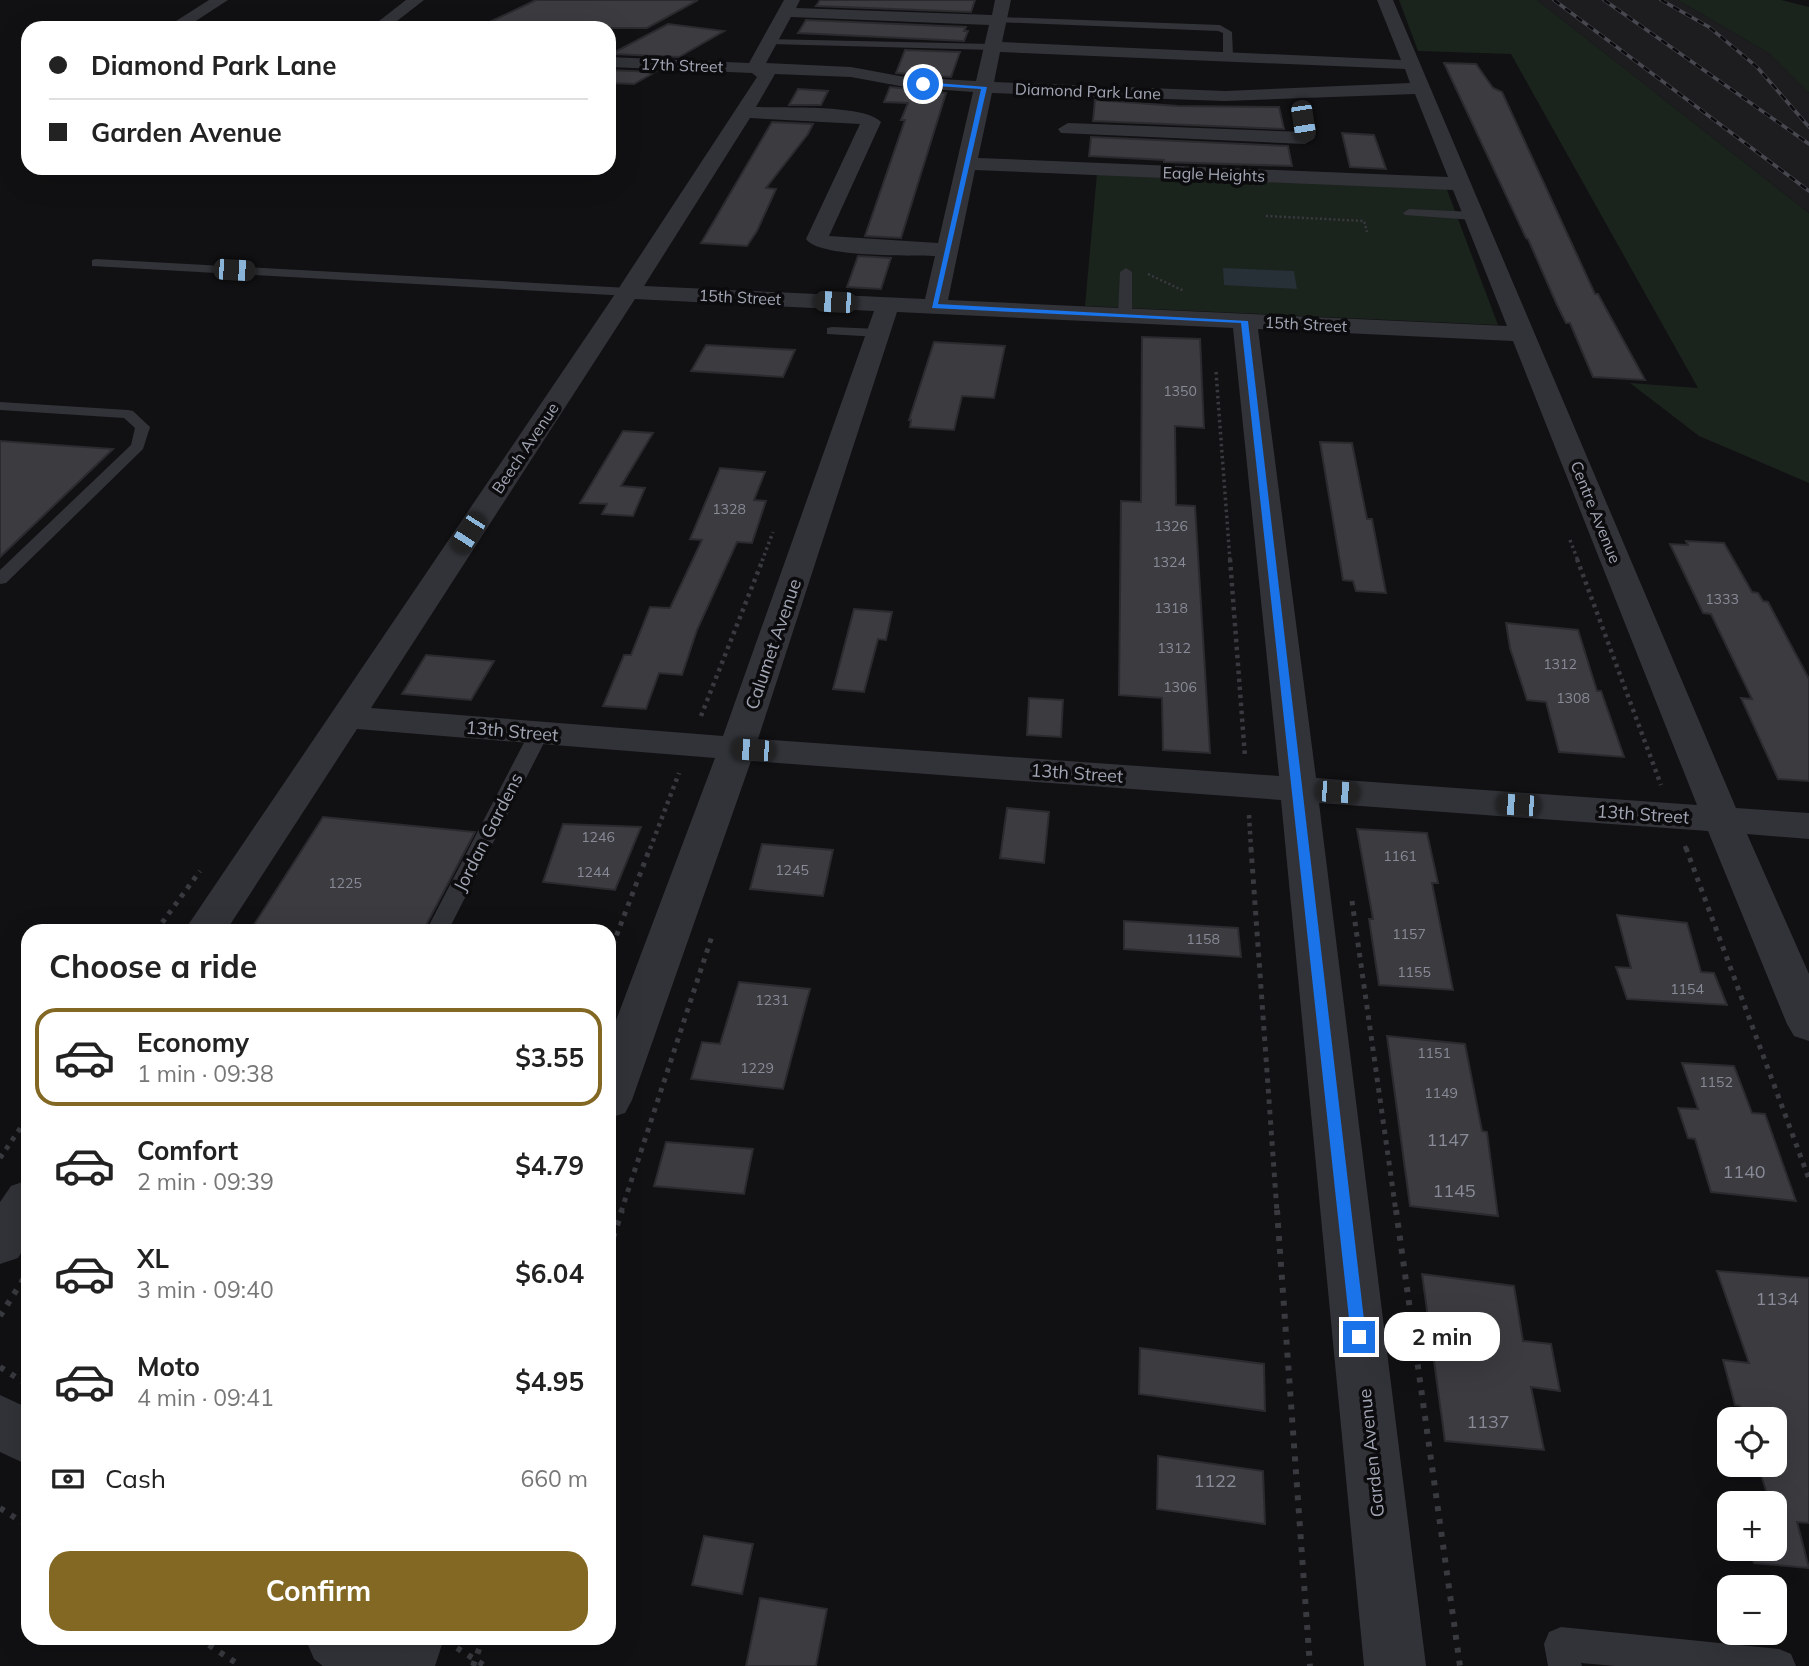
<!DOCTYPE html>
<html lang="en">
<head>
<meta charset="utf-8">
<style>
	:root { --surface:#fff; --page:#f6f6f6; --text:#222; --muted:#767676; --line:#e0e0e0; --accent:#826823 }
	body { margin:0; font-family:Mulish,sans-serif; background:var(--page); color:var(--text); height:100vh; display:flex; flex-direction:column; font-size:26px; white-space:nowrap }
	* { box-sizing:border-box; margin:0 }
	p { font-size:23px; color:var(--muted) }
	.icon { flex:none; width:38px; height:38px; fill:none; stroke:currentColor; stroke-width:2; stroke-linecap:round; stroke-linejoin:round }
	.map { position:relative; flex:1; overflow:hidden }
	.sheet { position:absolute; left:21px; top:924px; width:595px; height:721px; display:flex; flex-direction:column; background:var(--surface); border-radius:21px; box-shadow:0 7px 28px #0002 }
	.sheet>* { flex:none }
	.hud { position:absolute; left:21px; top:21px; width:595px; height:154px; border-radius:21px; box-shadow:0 7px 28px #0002; display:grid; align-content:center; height:154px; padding:0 28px; background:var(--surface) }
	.tools { position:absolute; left:1717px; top:1407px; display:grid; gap:14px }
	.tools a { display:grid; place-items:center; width:70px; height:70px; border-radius:14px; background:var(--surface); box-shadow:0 7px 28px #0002; font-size:35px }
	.end { position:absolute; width:32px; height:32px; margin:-16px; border:9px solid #1a73e8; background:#fff; box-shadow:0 0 0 4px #fff }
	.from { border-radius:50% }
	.bubble { position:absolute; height:49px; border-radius:21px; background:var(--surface); box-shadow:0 7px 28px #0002; font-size:23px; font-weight:700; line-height:49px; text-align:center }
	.car { position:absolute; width:21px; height:42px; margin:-21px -10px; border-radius:9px; box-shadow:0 0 5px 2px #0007; background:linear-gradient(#222 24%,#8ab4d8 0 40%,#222 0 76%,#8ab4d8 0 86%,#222 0) }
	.hud b { display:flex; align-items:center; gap:24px; height:66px; font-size:26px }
	.hud b+b { border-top:2px solid var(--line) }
	.hud i { width:18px; height:18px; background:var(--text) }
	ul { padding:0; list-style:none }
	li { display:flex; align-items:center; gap:21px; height:98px; margin:0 14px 10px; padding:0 14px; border:4px solid transparent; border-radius:21px }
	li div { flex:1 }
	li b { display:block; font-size:26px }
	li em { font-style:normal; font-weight:700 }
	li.selected { border-color:var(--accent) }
	li>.icon { width:63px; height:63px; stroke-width:1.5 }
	h2 { padding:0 28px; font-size:32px; line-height:84px }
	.pay { display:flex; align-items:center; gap:18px; height:77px; padding:0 28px; font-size:26px }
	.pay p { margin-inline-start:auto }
	.button { display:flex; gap:14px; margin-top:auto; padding:14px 28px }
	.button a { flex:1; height:80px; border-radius:21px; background:var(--accent); color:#fff; font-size:28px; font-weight:700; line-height:80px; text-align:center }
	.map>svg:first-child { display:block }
</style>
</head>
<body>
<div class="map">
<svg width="1809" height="1666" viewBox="0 0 1809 1666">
	<rect width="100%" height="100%" fill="#111113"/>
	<path fill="#1d1d20" d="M1537 0H1678L1770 54 1809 93V213Z"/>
	<path fill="#1b231d" d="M1399 0H1537L1809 213V483L1699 436 1630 383 1698 388 1511 54 1418 51Z
		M1678 0H1781L1809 7V93L1770 54Z
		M1097 173 1446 187 1498 325 1085 306Z"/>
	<path fill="#272f37" d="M1223 268 1294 271 1297 289 1224 285Z"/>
	<path fill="#3b3b40" stroke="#2b2b2f" stroke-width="2" d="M536 0H698L647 28H477Z
		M820 0H975L971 12 816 6Z
		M806 20 966 27 964 31H968L964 41 798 33Z
		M668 24 724 31 679 57 611 54Z
		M905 50 960 52 951 77 896 73Z
		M1444 63 1476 64 1493 88 1502 92 1595 294H1598L1645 380 1593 377 1570 323H1566L1557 305 1528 239 1526 238Z
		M609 70 655 72 634 84 609 83Z
		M890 87 946 93 901 238 865 236 905 120H901L908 103 884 102Z
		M798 89 828 91 821 105H789Z
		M1095 100 1178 106 1279 107 1284 129 1093 121Z
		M772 122 813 124 808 134 766 188 776 189 757 231 747 246 701 243Z
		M1342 133 1374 135 1386 169 1350 167Z
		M1091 137 1288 146 1292 166 1164 162V160L1089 156Z
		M858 256 891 258 881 289 847 287Z
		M1142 337 1200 339 1204 428 1175 426 1176 505 1195 506 1210 753 1163 750 1162 698 1119 695 1121 501 1141 502Z
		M934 342 1005 346 994 398 962 396 954 430 910 427 911 420H909Z
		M706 345 795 350 783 377 691 371Z
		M623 431 653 433 621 486 645 488 633 516 602 514 607 504 580 503Z
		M0 441 113 449 0 557Z
		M1320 442 1352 443 1367 519H1372L1386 593 1356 591 1353 581 1343 580Z
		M720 468 765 472 754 500 766 501 752 543 737 542 697 630 682 675 659 673 646 709 603 706 624 655H631L650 607 670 608 702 540 690 539Z
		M1686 541 1724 543 1752 592 1758 593 1763 601 1768 602 1809 679V781L1778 779 1741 698 1752 699 1711 614 1703 613 1670 544 1688 545Z
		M854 609 892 612 886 640 878 639 864 692 833 689Z
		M1506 623 1578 630 1597 691H1601L1624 757 1559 752 1546 702 1527 700 1510 648Z
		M426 655 494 661 471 700 402 694Z
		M1029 698 1063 700 1061 737 1027 735Z
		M1007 808 1049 812 1044 863 1000 858Z
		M323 817 475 832 423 931H250Z
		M563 824 641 827 615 890 543 882Z
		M1357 829 1427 833 1438 883H1432L1453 990 1379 985 1369 919H1373Z
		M762 844 833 850 823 896 750 889Z
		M1617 915 1687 923 1701 972 1714 973 1727 1005 1627 999 1616 967 1631 968Z
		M1124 921 1238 928 1241 957 1124 949Z
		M739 982 810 989 783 1089 691 1079 702 1042 720 1044Z
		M1387 1036 1465 1044 1482 1131 1487 1132 1498 1216 1410 1206Z
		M1682 1063 1734 1066 1752 1113 1765 1114 1796 1201 1711 1192 1695 1139 1688 1138 1678 1108 1698 1109Z
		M666 1142 753 1149 744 1194 654 1186Z
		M1717 1271 1809 1278V1523L1797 1522 1809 1568 1754 1563 1750 1549H1774V1503H1736L1735 1500 1770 1503 1758 1465H1774V1419H1744L1740 1406 1735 1405 1723 1360 1749 1363Z
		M1422 1274 1514 1286 1523 1341 1551 1344 1560 1391 1531 1387 1544 1450 1445 1441Z
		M1140 1348 1264 1364 1265 1411 1139 1394Z
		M1158 1456 1263 1471 1265 1524 1157 1509Z
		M704 1536 753 1544 742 1594 692 1585Z
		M760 1598 827 1609 816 1666H746Z"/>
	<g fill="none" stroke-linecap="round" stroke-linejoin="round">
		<path stroke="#383a3f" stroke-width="2.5" stroke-dasharray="2 2.5" stroke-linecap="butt" d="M1266 216 1364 221 1367 232
			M1148 274 1184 291"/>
		<path stroke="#383a3f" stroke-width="3.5" stroke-dasharray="2.5 3.5" stroke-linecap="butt" d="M1216 372 1230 561
			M1570 540 1578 561
			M762 561 773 532"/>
		<path stroke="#383a3f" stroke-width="4.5" stroke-dasharray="3.5 4.5" stroke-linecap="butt" d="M1230 559 1245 757
			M1577 559 1661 785
			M701 716 763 559
			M1249 815 1251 849
			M1685 846 1686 849
			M650 849 679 773"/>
		<path stroke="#383a3f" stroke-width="5" stroke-dasharray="4.5 6" stroke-linecap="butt" d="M1251 848 1277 1212
			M1686 848 1809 1179
			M1352 901 1396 1212
			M156 931 200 871
			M609 955 650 848
			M0 1158 28 1117
			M621 1212 713 933"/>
		<path stroke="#383a3f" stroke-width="6" stroke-dasharray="5 8" stroke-linecap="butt" d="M1277 1210 1310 1666
			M1396 1210 1460 1666
			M609 1250 622 1210
			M0 1316 26 1275
			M0 1367 28 1385
			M0 1508 28 1526
			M198 1638 241 1666
			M457 1648 485 1666
			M473 1666 483 1638"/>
		<path fill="#323338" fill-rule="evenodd" d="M999 17 1220 25 1232 32 1233 56 1228 59 1223 56V33L1218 31 996 22 995 20Z
			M766 39 993 44 998 47 993 50 769 44 764 41Z
			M1409 209 1474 212 1480 216 1474 220 1405 215 1403 213Z
			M96 259 629 288 635 292 629 296 92 266V260Z
			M1126 268 1132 272V316L1125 320 1118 316 1120 272Z
			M832 327 879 329 886 333 879 337 827 334V328Z
			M0 402 128 410 133 411 150 427 143 449 6 583 0 584V570L131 445 135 428 124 418 0 410Z
			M539 727 546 729 549 733 448 931H426L529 733 532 729Z
			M1561 1627 1779 1649 1791 1654 1796 1666H1615L1581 1663 1582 1666H1548L1544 1644 1549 1632Z"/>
		<path fill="#323338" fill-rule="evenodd" d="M209 0H228L185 28H165Z
			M406 0H424L388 28H370Z
			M784 0H800L796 8 992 15 995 0H1011L1002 42 1401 60 1377 0H1393L1736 808 1809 813V839L1747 834 1809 974V1041L1794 1036 1787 1024 1708 831 1319 803 1426 1666H1364L1281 800 751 761 632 1100 625 1113 609 1118V1039L715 758 357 729 226 931H184L609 303 757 77 752 73 609 67V57L749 63ZM791 17 989 25 976 81 905 77 851 67 766 63ZM1000 52 1405 69 1410 83 1225 91 994 82ZM775 74 851 77 905 87 973 92 938 243 829 236 881 122C866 104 781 108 756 107ZM992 93 1225 101 1415 94 1448 177 978 158ZM750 118 860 124 806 239C819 258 910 255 935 256L925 299 644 286ZM975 170 1453 190 1507 326 948 300ZM635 299 874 311 723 736 371 708ZM897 312 1233 328 1279 776 758 739ZM1258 329 1513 341 1697 805 1316 778Z
			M1068 123 1305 132 1315 138 1305 144 1061 133 1058 129Z
			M28 1180V1242L18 1258 0 1264V1202L11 1186Z
			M384 1638H444L435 1666H373Z"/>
		<path fill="#323338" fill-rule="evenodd" d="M0 1395 28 1408V1465L0 1452Z
			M305 1638H389L399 1644 408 1666H323L314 1659Z"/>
		<g stroke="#47484f" stroke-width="3.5">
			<path id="rail" d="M1554 0 1809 191
				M1604 0 1809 144
				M1661 0 1709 27 1757 67 1809 127"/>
		</g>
		<use href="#rail" stroke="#0c0c0e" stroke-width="2.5" stroke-dasharray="7" stroke-linecap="butt"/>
	</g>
	<path fill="#1a73e8" d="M923 82 987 87 938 304 1248 321 1366 1337 1364 1342 1359 1344 1353 1342 1351 1337 1241 323 932 308 981 89 922 85Z"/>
	<g text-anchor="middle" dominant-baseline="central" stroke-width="7" stroke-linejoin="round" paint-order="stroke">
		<g font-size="14" fill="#888b97">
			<text x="1180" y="391">1350</text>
			<text x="729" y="509">1328</text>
			<text x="1171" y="526">1326</text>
			<text x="1169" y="562">1324</text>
			<text x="1722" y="599">1333</text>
			<text x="1171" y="608">1318</text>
			<text x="1174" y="648">1312</text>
			<text x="1560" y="664">1312</text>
			<text x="1180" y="687">1306</text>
			<text x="1573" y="698">1308</text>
			<text x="598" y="837">1246</text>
			<text x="1400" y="856">1161</text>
			<text x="792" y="870">1245</text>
			<text x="593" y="872">1244</text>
			<text x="345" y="883">1225</text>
			<text x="1409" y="934">1157</text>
			<text x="1203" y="939">1158</text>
			<text x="1414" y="972">1155</text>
			<text x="1687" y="989">1154</text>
			<text x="772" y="1000">1231</text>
			<text x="1434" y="1053">1151</text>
			<text x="757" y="1068">1229</text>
			<text x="1716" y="1082">1152</text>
			<text x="1441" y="1093">1149</text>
		</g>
		<g font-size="16" fill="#a2a6b4" stroke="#0c0c0e">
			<text transform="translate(682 65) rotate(2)">17th Street</text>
			<text transform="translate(1088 91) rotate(2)">Diamond Park Lane</text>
			<text transform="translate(1214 174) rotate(2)">Eagle Heights</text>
			<text transform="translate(740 297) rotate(3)">15th Street</text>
			<text transform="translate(1306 324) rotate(3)">15th Street</text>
			<text transform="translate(525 448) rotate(-56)">Beech Avenue</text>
			<text transform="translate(1596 512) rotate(68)">Centre Avenue</text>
		</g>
		<g font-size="18" fill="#a2a6b4" stroke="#0c0c0e">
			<text transform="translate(773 644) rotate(-71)">Calumet Avenue</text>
			<text transform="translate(512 731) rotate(5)">13th Street</text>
			<text transform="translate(1077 773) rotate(4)">13th Street</text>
			<text transform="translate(1643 814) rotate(4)">13th Street</text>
			<text transform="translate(488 832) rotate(-63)">Jordan Gardens</text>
			<text transform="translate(1371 1453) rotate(-96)">Garden Avenue</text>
		</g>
		<g font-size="18" fill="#888b97">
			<text x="1448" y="1139">1147</text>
			<text x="1744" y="1171">1140</text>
			<text x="1454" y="1190">1145</text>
			<text x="1777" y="1298">1134</text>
			<text x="1488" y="1421">1137</text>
			<text x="1215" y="1480">1122</text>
		</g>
	</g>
</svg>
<div class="tools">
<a><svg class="icon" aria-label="locate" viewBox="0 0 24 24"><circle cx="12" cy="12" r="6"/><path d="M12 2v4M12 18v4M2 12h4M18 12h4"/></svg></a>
<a>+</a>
<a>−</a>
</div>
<i class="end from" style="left:923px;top:84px"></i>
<i class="end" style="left:1359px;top:1337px"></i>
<div class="bubble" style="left:1384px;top:1312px;width:116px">2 min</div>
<i class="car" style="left:1303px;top:121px;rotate:171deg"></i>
<i class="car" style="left:234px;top:270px;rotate:93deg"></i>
<i class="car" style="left:835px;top:302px;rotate:273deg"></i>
<i class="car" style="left:468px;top:533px;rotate:213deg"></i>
<i class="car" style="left:753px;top:750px;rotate:274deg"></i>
<i class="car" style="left:1337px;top:792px;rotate:94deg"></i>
<i class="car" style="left:1518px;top:805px;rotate:274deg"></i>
<div class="hud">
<b><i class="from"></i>Diamond Park Lane</b>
<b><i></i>Garden Avenue</b>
</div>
<section class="sheet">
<h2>Choose a ride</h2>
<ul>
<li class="selected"><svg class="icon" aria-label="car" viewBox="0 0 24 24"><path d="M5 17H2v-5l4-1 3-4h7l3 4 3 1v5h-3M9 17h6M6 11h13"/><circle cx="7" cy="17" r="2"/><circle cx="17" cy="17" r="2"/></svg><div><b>Economy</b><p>1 min · 09:38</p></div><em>$3.55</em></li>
<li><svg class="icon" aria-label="car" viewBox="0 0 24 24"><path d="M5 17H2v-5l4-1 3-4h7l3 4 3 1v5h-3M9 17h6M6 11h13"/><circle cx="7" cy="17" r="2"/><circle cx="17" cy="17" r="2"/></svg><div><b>Comfort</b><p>2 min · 09:39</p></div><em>$4.79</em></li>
<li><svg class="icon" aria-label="car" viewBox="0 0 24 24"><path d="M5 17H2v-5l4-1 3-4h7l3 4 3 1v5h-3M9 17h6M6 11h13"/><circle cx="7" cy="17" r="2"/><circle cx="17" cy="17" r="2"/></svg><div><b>XL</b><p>3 min · 09:40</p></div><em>$6.04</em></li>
<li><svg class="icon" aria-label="car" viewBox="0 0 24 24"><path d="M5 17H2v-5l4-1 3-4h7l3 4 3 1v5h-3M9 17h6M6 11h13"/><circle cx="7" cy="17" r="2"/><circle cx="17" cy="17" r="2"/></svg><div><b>Moto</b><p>4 min · 09:41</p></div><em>$4.95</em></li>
</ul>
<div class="pay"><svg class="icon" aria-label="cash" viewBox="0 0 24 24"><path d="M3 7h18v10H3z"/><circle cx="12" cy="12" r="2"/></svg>Cash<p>660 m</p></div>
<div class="button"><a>Confirm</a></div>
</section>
</div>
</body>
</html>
